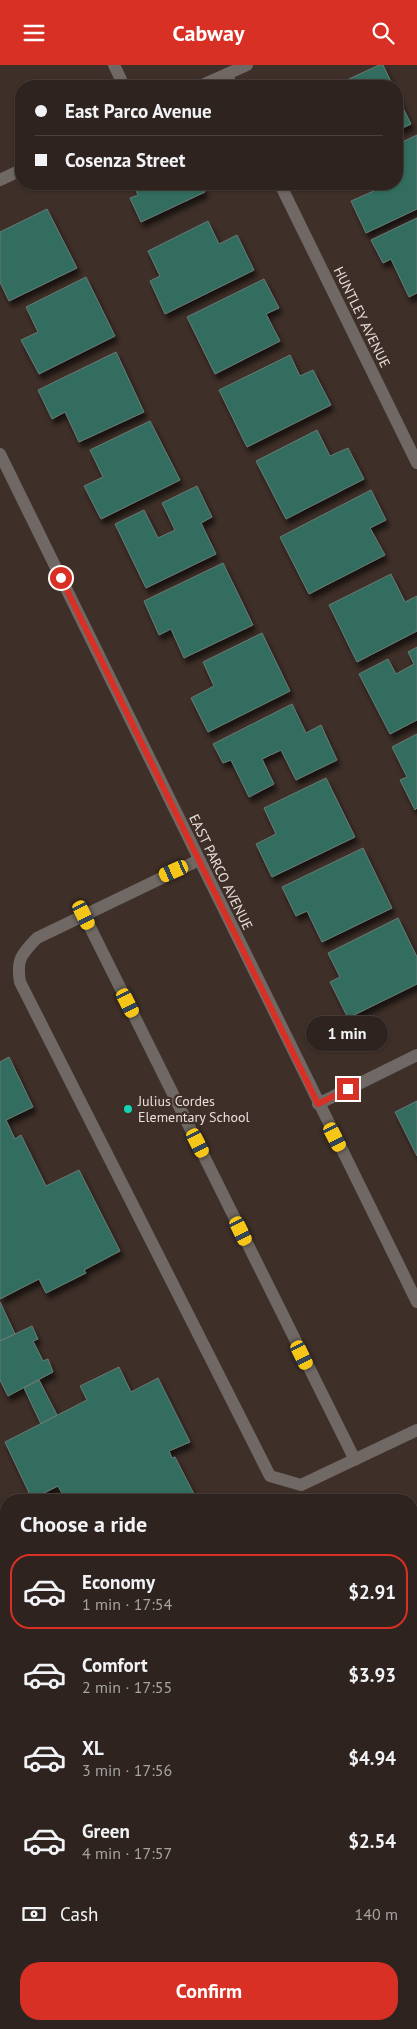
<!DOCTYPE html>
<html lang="en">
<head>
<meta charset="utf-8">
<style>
	:root { --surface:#2e231e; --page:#3a2f2b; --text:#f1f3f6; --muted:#a7a4a4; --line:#49403c; --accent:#d93025 }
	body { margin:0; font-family:"PT Sans",sans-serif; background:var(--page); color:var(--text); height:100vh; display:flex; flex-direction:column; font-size:19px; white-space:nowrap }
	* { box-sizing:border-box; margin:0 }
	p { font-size:16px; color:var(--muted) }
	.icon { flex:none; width:28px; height:28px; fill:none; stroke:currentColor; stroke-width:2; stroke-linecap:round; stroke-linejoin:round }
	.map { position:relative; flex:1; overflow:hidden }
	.panel { position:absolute; left:0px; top:1429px; width:418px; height:536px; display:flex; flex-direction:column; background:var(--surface); border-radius:20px 20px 0 0; box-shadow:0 1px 4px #0004,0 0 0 1px var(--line) }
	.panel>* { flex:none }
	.top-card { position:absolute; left:15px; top:15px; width:388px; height:110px; border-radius:20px; box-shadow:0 1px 4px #0004,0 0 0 1px var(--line); display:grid; align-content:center; height:110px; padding:0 20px; background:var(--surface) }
	.end { position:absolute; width:22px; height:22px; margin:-11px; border:6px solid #d93025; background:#fff; box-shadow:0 0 0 2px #fff }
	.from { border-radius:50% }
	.bubble { position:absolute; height:35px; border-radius:18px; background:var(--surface); box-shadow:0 1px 4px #0004,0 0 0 1px var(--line); font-size:16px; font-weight:800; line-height:35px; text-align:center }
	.car { position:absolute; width:15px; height:30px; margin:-15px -8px; border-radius:6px; box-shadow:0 0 4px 1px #0007; background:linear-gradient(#f5c518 24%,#345 0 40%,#f5c518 0 76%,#345 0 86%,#f5c518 0) }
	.top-card b { display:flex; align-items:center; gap:18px; height:48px; font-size:19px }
	.top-card b+b { border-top:1px solid var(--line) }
	.top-card i { width:12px; height:12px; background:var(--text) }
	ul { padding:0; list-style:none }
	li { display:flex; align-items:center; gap:15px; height:75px; margin:0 10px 8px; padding:0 10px; border:2px solid transparent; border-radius:20px }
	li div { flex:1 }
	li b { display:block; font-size:19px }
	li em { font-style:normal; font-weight:800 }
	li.current { border-color:var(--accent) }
	li>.icon { width:45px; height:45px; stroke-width:1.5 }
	h2 { padding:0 20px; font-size:22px; line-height:60px }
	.pay { display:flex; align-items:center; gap:12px; height:55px; padding:0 20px; font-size:19px }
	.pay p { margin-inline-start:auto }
	.action { display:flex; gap:10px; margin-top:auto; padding:10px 20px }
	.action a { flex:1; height:58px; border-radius:20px; background:var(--accent); color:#fff; font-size:20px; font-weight:800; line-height:58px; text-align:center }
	header { display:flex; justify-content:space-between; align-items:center; height:65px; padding:0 20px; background:var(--accent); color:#fff; font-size:22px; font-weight:800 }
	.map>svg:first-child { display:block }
</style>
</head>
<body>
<header><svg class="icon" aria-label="menu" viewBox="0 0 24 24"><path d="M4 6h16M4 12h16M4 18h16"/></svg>Cabway<svg class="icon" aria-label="search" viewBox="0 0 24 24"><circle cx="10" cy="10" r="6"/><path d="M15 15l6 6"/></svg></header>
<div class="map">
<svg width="417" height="1964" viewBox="0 0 417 1964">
	<defs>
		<filter id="shadow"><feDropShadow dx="3" dy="5.5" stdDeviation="2.5" flood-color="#0009"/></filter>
	</defs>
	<rect width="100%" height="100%" fill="#3e2f28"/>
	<path fill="#336d5f" stroke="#677b76" filter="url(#shadow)" d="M379 0H383L393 21H334Z
		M396 29 411 59 396 66Z
		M417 70V144L366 168 351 136 376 125 373 119H396V80Z
		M133 119H201L205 127 141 157 130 133 138 130Z
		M47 144 77 203 9 236 0 217V167Z
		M417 153V228L409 232 391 194 383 198 371 175Z
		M208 156 219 179 237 170 254 205 165 249 150 216 160 211 148 186Z
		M86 212 115 271 39 309 21 275 38 267 26 242Z
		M264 214 279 243 266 249 280 276 215 309 187 252Z
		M116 287 144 347 79 377 65 347 52 354 38 325Z
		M290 290 300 311 313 305 331 340 247 382 219 325Z
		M150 356 180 415 101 454 84 421 103 412 90 385Z
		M317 365 330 391 348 383 364 414 286 454 256 396Z
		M197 421 212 452 201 458 216 489 146 523 115 459 144 445 158 473 175 465 162 438Z
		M371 425 386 455 370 463 385 490 309 529 280 472Z
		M223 498 253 560 184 593 171 564 159 570 144 536Z
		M391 509 405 537 417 531V566L357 597 329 540Z
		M262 568 290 626 208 667 191 633 214 621 203 597Z
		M417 582V655L390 669 359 609 388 594 396 609 414 599 408 587Z
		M292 639 306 668 321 660 337 695 296 715 281 685 262 694 274 719 249 732 231 695 223 698 213 679Z
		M417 669V743L415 745 400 715 407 712 392 682Z
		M326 713 355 772 272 812 256 779 276 769 264 743Z
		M363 783 392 843 322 877 307 846 296 851 282 822Z
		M398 853 417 892V919L348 953 330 917 340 912 328 888Z
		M9 992 33 1042 6 1055 15 1074 21 1070 46 1121 79 1105 120 1186 84 1205 86 1208 46 1228 39 1214 0 1234V997Z
		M417 1036V1091L395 1047Z
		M0 1237 15 1269 0 1276Z
		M32 1261 38 1274 33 1276 43 1296 48 1294 53 1307 8 1331 0 1315V1276Z
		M119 1302 131 1327 158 1313 190 1377 169 1386 172 1393 175 1392 196 1433 193 1435H66L58 1421 32 1434 5 1377 87 1335 80 1321Z
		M39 1315 57 1350 41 1359 24 1323Z
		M0 1465 6 1478V1717L4 1712 0 1713Z
		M417 1931V1953L411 1941V1934Z
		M347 1959H379L381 1964H336Z"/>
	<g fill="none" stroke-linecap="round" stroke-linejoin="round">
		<path stroke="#6f6864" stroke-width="12" d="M114 0 124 21
			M199 795 37 873C22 889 16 894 20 917L270 1411 301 1420 417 1365
			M84 850 355 1395"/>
		<path stroke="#6f6864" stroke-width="12" d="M226 9 232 21
			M200 21 247 0
			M0 115 21 105
			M280 119 417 398
			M0 389 417 1237
			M318 1039 417 990
			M411 1884 417 1881
			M247 1964 258 1959"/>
	</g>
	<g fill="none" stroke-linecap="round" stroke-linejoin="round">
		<path stroke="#d93025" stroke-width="6" d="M61 513 318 1039 348 1024"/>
	</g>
	<circle fill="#13d5b3" stroke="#3e2f28" stroke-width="2" cx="128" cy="1044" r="5"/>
	<g text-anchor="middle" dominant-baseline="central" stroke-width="4.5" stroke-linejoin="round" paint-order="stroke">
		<g font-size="14" fill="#e8deda" stroke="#3e2f28">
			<text transform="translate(362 252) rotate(64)">HUNTLEY AVENUE</text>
			<text transform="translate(221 807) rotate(64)">EAST PARCO AVENUE</text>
		</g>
		<g font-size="14" fill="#e8deda" stroke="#3e2f28" text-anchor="start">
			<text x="138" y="1036">Julius Cordes<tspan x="138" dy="16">Elementary School</tspan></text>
		</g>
	</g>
</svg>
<i class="end from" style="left:61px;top:513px"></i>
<i class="end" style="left:348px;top:1024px"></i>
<div class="bubble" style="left:306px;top:951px;width:82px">1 min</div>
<i class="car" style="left:174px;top:806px;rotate:246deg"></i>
<i class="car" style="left:84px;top:850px;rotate:154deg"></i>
<i class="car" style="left:128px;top:938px;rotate:153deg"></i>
<i class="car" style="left:335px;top:1072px;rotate:153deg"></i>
<i class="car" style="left:198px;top:1078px;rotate:153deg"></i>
<i class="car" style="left:241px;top:1166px;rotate:154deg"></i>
<i class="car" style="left:302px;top:1290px;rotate:154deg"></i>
<div class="top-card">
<b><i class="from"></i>East Parco Avenue</b>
<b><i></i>Cosenza Street</b>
</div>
<section class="panel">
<h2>Choose a ride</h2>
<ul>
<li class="current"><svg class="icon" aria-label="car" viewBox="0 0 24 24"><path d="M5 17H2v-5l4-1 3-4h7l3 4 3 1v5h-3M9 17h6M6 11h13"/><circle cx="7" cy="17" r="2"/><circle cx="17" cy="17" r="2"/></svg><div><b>Economy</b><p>1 min · 17:54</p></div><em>$2.91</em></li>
<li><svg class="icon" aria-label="car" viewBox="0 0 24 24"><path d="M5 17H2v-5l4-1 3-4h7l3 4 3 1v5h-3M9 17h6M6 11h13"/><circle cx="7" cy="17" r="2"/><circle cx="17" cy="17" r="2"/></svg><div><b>Comfort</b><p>2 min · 17:55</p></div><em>$3.93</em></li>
<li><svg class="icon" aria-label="car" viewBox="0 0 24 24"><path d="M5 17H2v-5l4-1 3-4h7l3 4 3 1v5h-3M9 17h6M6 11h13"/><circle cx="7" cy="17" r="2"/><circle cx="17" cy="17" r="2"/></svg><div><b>XL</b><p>3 min · 17:56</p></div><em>$4.94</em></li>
<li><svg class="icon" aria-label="car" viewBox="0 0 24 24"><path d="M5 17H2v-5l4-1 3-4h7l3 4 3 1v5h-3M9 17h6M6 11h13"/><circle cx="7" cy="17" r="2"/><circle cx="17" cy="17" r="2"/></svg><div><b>Green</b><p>4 min · 17:57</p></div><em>$2.54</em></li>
</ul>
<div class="pay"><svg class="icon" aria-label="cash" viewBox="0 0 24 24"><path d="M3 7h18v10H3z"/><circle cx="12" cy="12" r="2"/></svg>Cash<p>140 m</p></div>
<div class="action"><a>Confirm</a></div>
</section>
</div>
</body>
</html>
